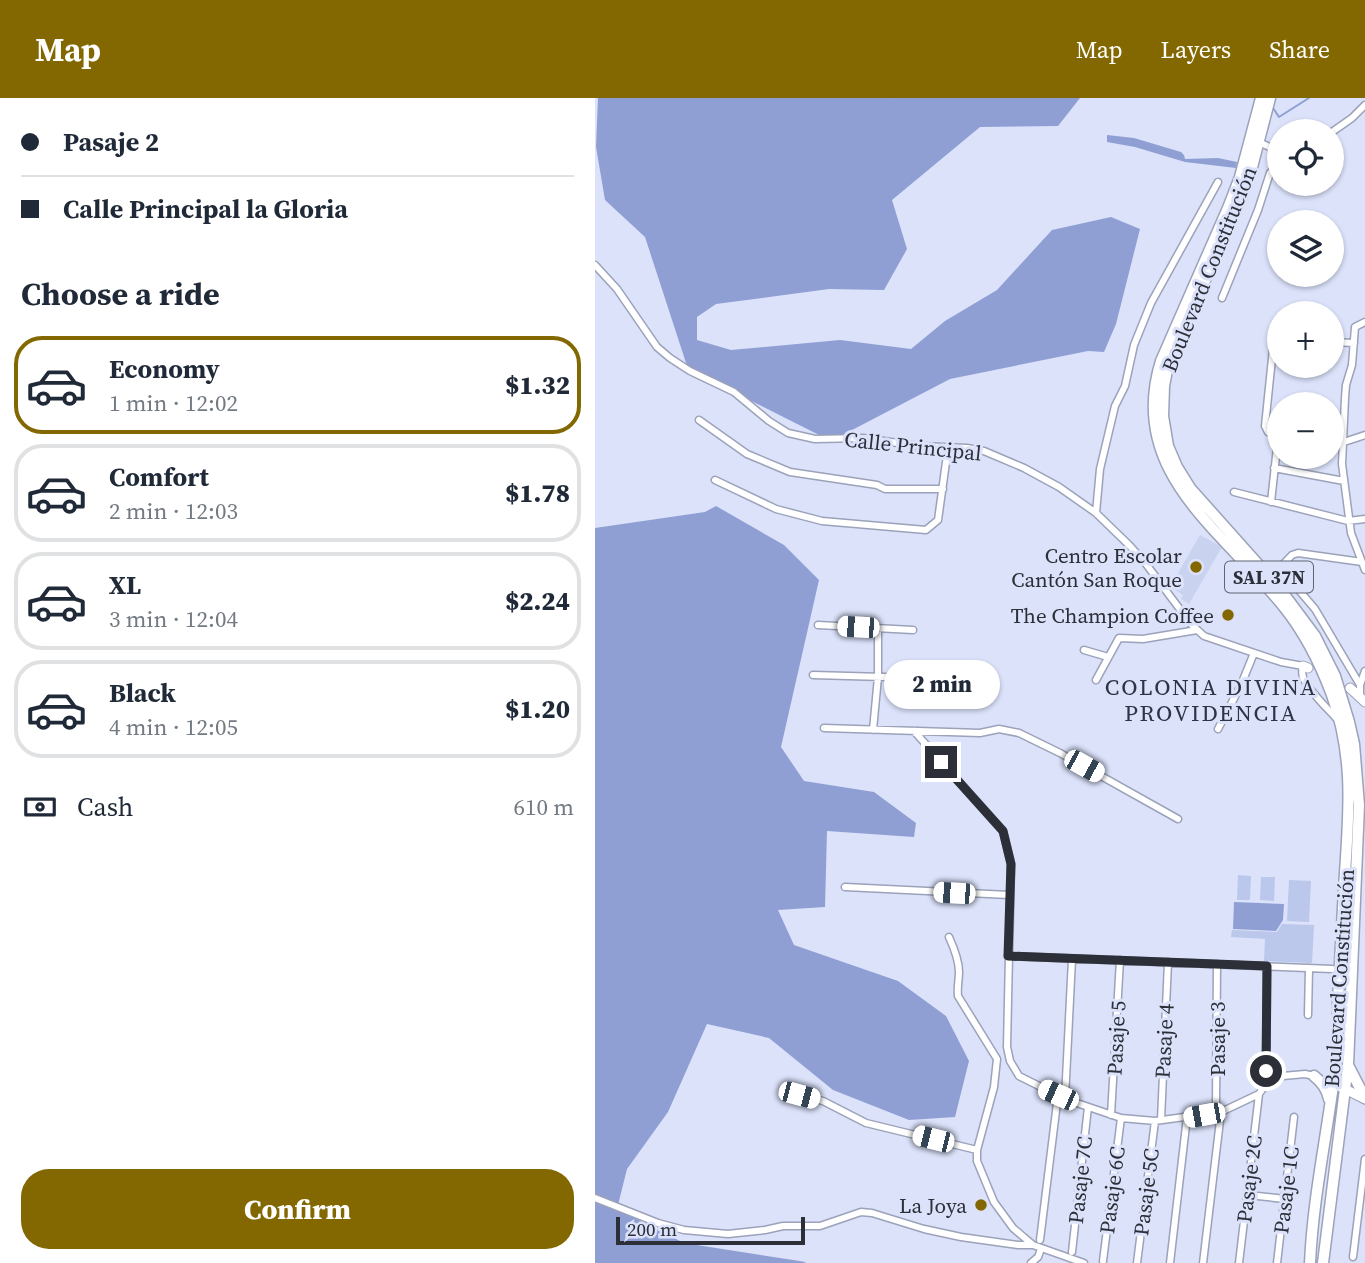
<!DOCTYPE html>
<html lang="en">
<head>
<meta charset="utf-8">
<style>
	:root { --surface:#fff; --page:#f2f2f3; --text:#1f2937; --muted:#747a83; --line:#e0e1e3; --accent:#836801 }
	body { margin:0; font-family:"Source Serif 4",serif; background:var(--page); color:var(--text); height:100vh; display:flex; flex-direction:column; font-size:26px; white-space:nowrap }
	* { box-sizing:border-box; margin:0 }
	p { font-size:23px; color:var(--muted) }
	.icon { flex:none; width:38px; height:38px; fill:none; stroke:currentColor; stroke-width:2; stroke-linecap:round; stroke-linejoin:round }
	.map { position:relative; flex:1; overflow:hidden }
	.drawer { display:flex; flex-direction:column; background:var(--surface); width:595px }
	.drawer>* { flex:none }
	.banner { display:grid; align-content:center; height:154px; padding:0 21px; background:var(--surface) }
	.buttons { position:absolute; left:672px; top:21px; display:grid; gap:14px }
	.buttons a { display:grid; place-items:center; width:77px; height:77px; border-radius:50%; background:var(--surface); box-shadow:0 2px 5px #0004; font-size:35px }
	.scale { position:absolute; left:21px; bottom:18px; width:189px; box-sizing:border-box; padding-left:7px; border:4px solid #2c2f38; border-top:0; font-size:19px; line-height:24px; white-space:nowrap; color:#2c2f38; -webkit-text-stroke:5px #dbe2fa; paint-order:stroke }
	.end { position:absolute; width:32px; height:32px; margin:-16px; border:9px solid #2c2f38; background:#fff; box-shadow:0 0 0 4px #fff }
	.from { border-radius:50% }
	.bubble { position:absolute; height:49px; border-radius:24px; background:var(--surface); box-shadow:0 2px 5px #0004; font-size:23px; font-weight:800; line-height:49px; text-align:center }
	.car { position:absolute; width:21px; height:42px; margin:-21px -10px; border-radius:9px; box-shadow:0 0 5px 2px #0007; background:linear-gradient(#fff 24%,#345 0 40%,#fff 0 76%,#345 0 86%,#fff 0) }
	.banner b { display:flex; align-items:center; gap:24px; height:66px; font-size:26px }
	.banner b+b { border-top:2px solid var(--line) }
	.banner i { width:18px; height:18px; background:var(--text) }
	ul { padding:0; list-style:none }
	li { display:flex; align-items:center; gap:21px; height:98px; margin:0 14px 10px; padding:0 7px; border:4px solid var(--line); border-radius:28px }
	li div { flex:1 }
	li b { display:block; font-size:26px }
	li em { font-style:normal; font-weight:800 }
	li.active { border-color:var(--accent) }
	li>.icon { width:63px; height:63px; stroke-width:1.5 }
	h2 { padding:0 21px; font-size:32px; line-height:84px }
	.pay { display:flex; align-items:center; gap:18px; height:77px; padding:0 21px; font-size:26px }
	.pay p { margin-inline-start:auto }
	.cta { display:flex; gap:14px; margin-top:auto; padding:14px 21px }
	.cta a { flex:1; height:80px; border-radius:28px; background:var(--accent); color:#fff; font-size:28px; font-weight:800; line-height:80px; text-align:center }
	header { display:flex; align-items:center; gap:42px; box-sizing:border-box; height:98px; padding:0 35px; background:var(--accent); color:#fff }
	header strong { font-size:33px }
	nav { display:flex; gap:38px; margin-inline-start:auto; font-size:24px }
	main { display:flex; flex:1; min-height:0 }
	.map>svg:first-child { display:block }
</style>
</head>
<body>
<header>
<strong>Map</strong>
<nav><a>Map</a><a>Layers</a><a>Share</a></nav>
</header>
<main>
<section class="drawer">
<div class="banner">
<b><i class="from"></i>Pasaje 2</b>
<b><i></i>Calle Principal la Gloria</b>
</div>
<h2>Choose a ride</h2>
<ul>
<li class="active"><svg class="icon" aria-label="car" viewBox="0 0 24 24"><path d="M5 17H2v-5l4-1 3-4h7l3 4 3 1v5h-3M9 17h6M6 11h13"/><circle cx="7" cy="17" r="2"/><circle cx="17" cy="17" r="2"/></svg><div><b>Economy</b><p>1 min · 12:02</p></div><em>$1.32</em></li>
<li><svg class="icon" aria-label="car" viewBox="0 0 24 24"><path d="M5 17H2v-5l4-1 3-4h7l3 4 3 1v5h-3M9 17h6M6 11h13"/><circle cx="7" cy="17" r="2"/><circle cx="17" cy="17" r="2"/></svg><div><b>Comfort</b><p>2 min · 12:03</p></div><em>$1.78</em></li>
<li><svg class="icon" aria-label="car" viewBox="0 0 24 24"><path d="M5 17H2v-5l4-1 3-4h7l3 4 3 1v5h-3M9 17h6M6 11h13"/><circle cx="7" cy="17" r="2"/><circle cx="17" cy="17" r="2"/></svg><div><b>XL</b><p>3 min · 12:04</p></div><em>$2.24</em></li>
<li><svg class="icon" aria-label="car" viewBox="0 0 24 24"><path d="M5 17H2v-5l4-1 3-4h7l3 4 3 1v5h-3M9 17h6M6 11h13"/><circle cx="7" cy="17" r="2"/><circle cx="17" cy="17" r="2"/></svg><div><b>Black</b><p>4 min · 12:05</p></div><em>$1.20</em></li>
</ul>
<div class="pay"><svg class="icon" aria-label="cash" viewBox="0 0 24 24"><path d="M3 7h18v10H3z"/><circle cx="12" cy="12" r="2"/></svg>Cash<p>610 m</p></div>
<div class="cta"><a>Confirm</a></div>
</section>
<div class="map">
<svg width="770" height="1165" viewBox="0 0 770 1165">
	<rect width="100%" height="100%" fill="#dbe2fa"/>
	<path fill="#c9d3f0" d="M605 437 627 449 594 506 586 501 588 497 575 489Z"/>
	<path fill="#bbc7eb" d="M643 777 656 778 655 802H642Z
		M666 779H680L679 803 665 802Z
		M694 782 716 783 714 824 692 823Z
		M687 826 719 827 717 865 669 863 670 841 636 839 637 832 682 834Z"/>
	<path fill="#8f9fd4" d="M3 0H485L463 28 385 29 297 102 312 151 289 192 234 191 121 206 102 219V242L136 252 245 242 316 251 350 223 402 192 457 132 516 119 545 131 521 226 509 254 493 253 355 281 236 343 93 271 50 139 10 102 1 49Z
		M512 37 539 40 586 54 589 57 590 61 623 60 642 64 641 70 590 64 540 49 512 44Z
		M121 408 189 447 224 482 186 649 209 683 279 694 321 725 319 739 232 733 230 809 183 812 199 847 303 883 351 918 374 963 360 1019 314 1022 238 992 174 940 112 926 73 1014 32 1071 22 1111 89 1145 211 1164 209 1165H0V430L110 414Z"/>
	<path fill="#8f9fd3" d="M639 804 689 806 688 822 681 833 638 831Z"/>
	<g fill="none" stroke-linecap="round" stroke-linejoin="round">
		<path stroke="#8f9fd3" stroke-width="2" d="M678 10 684 19 714 0
			M84 92 133 70 184 66 218 48 253 35 291 9 319 0"/>
		<g stroke="#9ba2b9" stroke-width="9">
			<path id="street" d="M737 34 757 20 770 7
				M663 44C674 48 683 52 684 65
				M0 167 22 191 62 249 75 260 95 273 139 294 174 323 193 335 220 341 268 340 324 348 372 350 389 353 429 370 464 389 501 415 535 448 551 466 596 526 609 538 686 564 708 568C707 572 707 576 708 579 712 591 732 610 741 620
				M627 200 663 112 675 75 684 66
				M770 224 760 229 757 267 751 287 750 300 747 366 756 435 770 472
				M684 241H679L670 328 673 334 684 340
				M737 244 759 245
				M104 322 152 356 195 374 282 387 290 391H348
				M737 343 749 344 770 337
				M679 370 749 383
				M120 382 181 411 227 423 331 432 343 422 353 350
				M639 394 753 423 770 421
				M676 404 683 340
				M501 415 505 371 520 308 530 288 539 247 556 205 623 84
				M685 470 720 511 765 587V598
				M675 480 697 457 703 455 767 464
				M223 527 318 532
				M489 552 513 559
				M218 577 394 582
				M501 582 524 540 548 541 602 532
				M765 587 770 573
				M229 630 385 635 404 631 424 635 465 655 583 721
				M623 631 646 587 659 555
				M278 632 283 579V530
				M319 633 408 733 416 766 412 949 415 963 424 978 470 1001 526 1020 560 1023 626 1014 664 996 671 986 688 978 710 976 719 978
				M250 789 414 797
				M354 839C359 850 364 862 364 874 364 882 362 889 363 898L402 961 399 989 382 1052V1063L399 1104 418 1130 438 1147 489 1165
				M413 858 737 871
				M713 917 714 870
				M671 986 672 868
				M204 997 228 1003 271 1025 382 1052
				M470 1001 477 861
				M516 1017 525 862
				M566 1022 573 864
				M653 1097 690 1101
				M0 1100 63 1125 89 1132 133 1136 170 1132 188 1128H225L266 1114 277 1115 329 1131 366 1139 423 1147H438
				M445 1142 463 997
				M477 1154 493 1009
				M758 1159 770 1061
				M508 1163 526 1020
				M436 1165 443 1159 446 1151
				M542 1165 560 1023
				M575 1165 592 1019
				M608 1165 626 1014 621 1006 622 866
				M644 1165 664 996
				M682 1165 699 1019"/>
		</g>
		<g stroke="#9ba2b9" stroke-width="11">
			<path id="secondary" d="M708 568 713 570
				M755 590 770 604
				M738 985 770 1001"/>
		</g>
		<g stroke="#9ba2b9" stroke-width="13">
			<path id="highway" d="M666 0 645 79 633 110 566 263C531 375 629 433 689 509 710 535 725 565 737 597 761 664 753 722 749 791 747 828 745 865 743 902 743 923 743 944 741 965 733 1032 718 1098 715 1165
				M675 0 655 77 649 93 573 267 569 288 568 318 573 348 582 369 595 390 685 491 720 538 740 578 754 624 759 646 764 707 753 967 728 1165
				M754 969 770 1000
				M719 978C727 984 732 991 734 1001"/>
		</g>
		<use href="#street" stroke="#fff" stroke-width="6"/>
		<use href="#secondary" stroke="#fff" stroke-width="9"/>
		<use href="#highway" stroke="#fff" stroke-width="10"/>
	</g>
	<g fill="none" stroke-linecap="round" stroke-linejoin="round">
		<path stroke="#2c2f38" stroke-width="9" d="M346 664 408 733 416 766 413 858 672 868 671 973"/>
	</g>
	<g fill="#836801" stroke="#dbe2fa" stroke-width="2.5">
		<circle cx="601" cy="469" r="7"/>
		<circle cx="633" cy="517" r="7"/>
		<circle cx="386" cy="1107" r="7"/>
	</g>
	<g text-anchor="middle" dominant-baseline="central" stroke-width="6" stroke-linejoin="round" paint-order="stroke">
		<rect fill="#dbe2fa" stroke="#606572" stroke-width="2" x="630" y="463.5" width="88" height="31" rx="5"/>
		<g font-size="19" font-weight="bold" fill="#2c2f38">
			<text x="674" y="479">SAL 37N</text>
		</g>
		<g font-size="21" fill="#2c2f38" stroke="#dbe2fa">
			<text transform="translate(614 171) rotate(-68)">Boulevard Constitución</text>
			<text transform="translate(318 348) rotate(6)">Calle Principal</text>
			<text transform="translate(744 880) rotate(-86)">Boulevard Constitución</text>
			<text transform="translate(521 940) rotate(-87)">Pasaje 5</text>
			<text transform="translate(622 941) rotate(-90)">Pasaje 3</text>
			<text transform="translate(569 943) rotate(-87)">Pasaje 4</text>
			<text transform="translate(654 1081) rotate(-83)">Pasaje 2C</text>
			<text transform="translate(485 1082) rotate(-84)">Pasaje 7C</text>
			<text transform="translate(517 1092) rotate(-83)">Pasaje 6C</text>
			<text transform="translate(691 1092) rotate(-83)">Pasaje 1C</text>
			<text transform="translate(551 1094) rotate(-83)">Pasaje 5C</text>
		</g>
		<g font-size="21" fill="#2c2f38" stroke="#dbe2fa" text-anchor="end">
			<text x="587" y="457">Centro Escolar<tspan x="587" dy="24">Cantón San Roque</tspan></text>
			<text x="619" y="517">The Champion Coffee</text>
			<text x="372" y="1107">La Joya</text>
		</g>
		<g font-size="23" letter-spacing="2" fill="#2e3446" stroke="#dbe2fa">
			<text x="616" y="589">COLONIA DIVINA<tspan x="616" dy="26">PROVIDENCIA</tspan></text>
		</g>
	</g>
</svg>
<div class="buttons">
<a><svg class="icon" aria-label="locate" viewBox="0 0 24 24"><circle cx="12" cy="12" r="6"/><path d="M12 2v4M12 18v4M2 12h4M18 12h4"/></svg></a>
<a><svg class="icon" aria-label="layers" viewBox="0 0 24 24"><path d="M12 4l9 5-9 5-9-5zM3 14l9 5 9-5"/></svg></a>
<a>+</a>
<a>−</a>
</div>
<div class="scale">200 m</div>
<i class="end from" style="left:671px;top:973px"></i>
<i class="end" style="left:346px;top:664px"></i>
<div class="bubble" style="left:289px;top:562px;width:116px">2 min</div>
<i class="car" style="left:263px;top:529px;rotate:273deg"></i>
<i class="car" style="left:489px;top:668px;rotate:119deg"></i>
<i class="car" style="left:359px;top:795px;rotate:273deg"></i>
<i class="car" style="left:204px;top:997px;rotate:105deg"></i>
<i class="car" style="left:463px;top:997px;rotate:294deg"></i>
<i class="car" style="left:609px;top:1017px;rotate:260deg"></i>
<i class="car" style="left:338px;top:1041px;rotate:284deg"></i>
</div>
</main>
</body>
</html>
